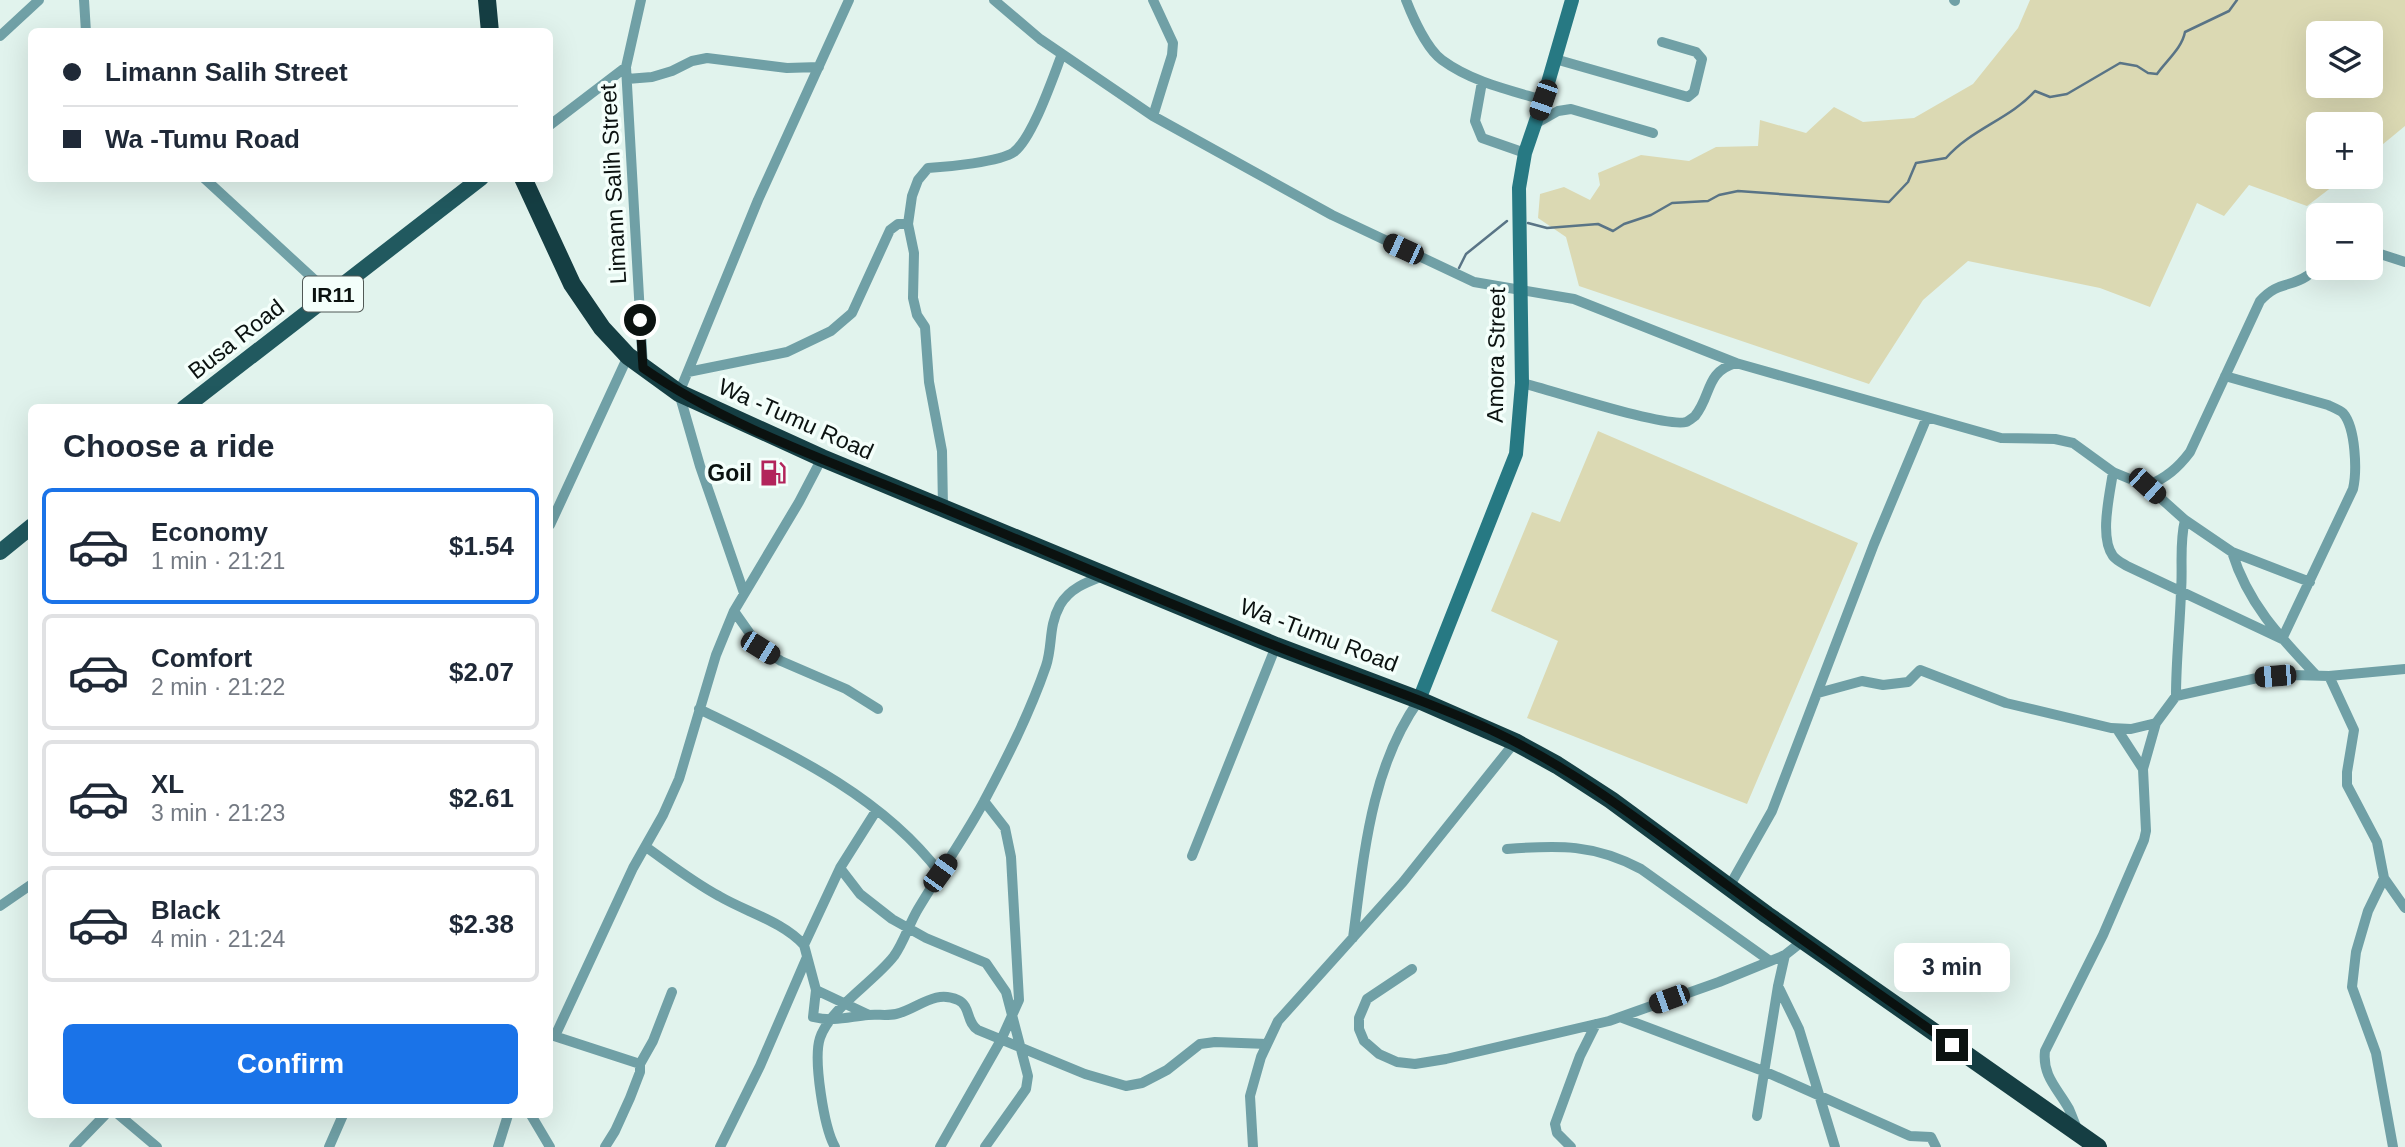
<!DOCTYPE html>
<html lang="en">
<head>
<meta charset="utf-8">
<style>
	:root { --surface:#fff; --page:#f2f2f3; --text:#1f2937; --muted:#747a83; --line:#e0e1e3; --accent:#1a73e8 }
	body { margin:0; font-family:Helvetica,sans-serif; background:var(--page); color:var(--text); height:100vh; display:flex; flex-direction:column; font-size:26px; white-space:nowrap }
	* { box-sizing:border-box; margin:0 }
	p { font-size:23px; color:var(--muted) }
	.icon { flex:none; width:38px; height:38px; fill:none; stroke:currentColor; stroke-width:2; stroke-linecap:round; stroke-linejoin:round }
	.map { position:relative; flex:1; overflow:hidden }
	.details { position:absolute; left:28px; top:404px; width:525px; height:714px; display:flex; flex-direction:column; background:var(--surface); border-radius:10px; box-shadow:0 7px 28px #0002 }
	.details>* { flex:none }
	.hud { position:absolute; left:28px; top:28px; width:525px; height:154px; border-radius:10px; box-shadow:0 7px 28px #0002; display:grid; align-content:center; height:154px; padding:0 35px; background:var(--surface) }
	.buttons { position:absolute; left:2306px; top:21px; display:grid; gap:14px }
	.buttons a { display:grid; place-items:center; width:77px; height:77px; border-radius:10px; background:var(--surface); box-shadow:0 7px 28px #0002; font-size:35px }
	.end { position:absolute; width:32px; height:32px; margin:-16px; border:9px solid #0b1210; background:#fff; box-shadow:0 0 0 4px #fff }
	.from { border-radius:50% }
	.bubble { position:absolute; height:49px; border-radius:10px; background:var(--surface); box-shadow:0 7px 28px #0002; font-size:23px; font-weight:600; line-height:49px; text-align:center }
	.car { position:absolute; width:21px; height:42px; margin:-21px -10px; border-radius:9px; box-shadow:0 0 5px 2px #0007; background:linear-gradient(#222 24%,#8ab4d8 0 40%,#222 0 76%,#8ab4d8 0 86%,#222 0) }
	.hud b { display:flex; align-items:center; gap:24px; height:66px; font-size:26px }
	.hud b+b { border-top:2px solid var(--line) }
	.hud i { width:18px; height:18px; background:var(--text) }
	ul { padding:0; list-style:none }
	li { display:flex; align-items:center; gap:21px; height:116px; margin:0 14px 10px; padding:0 21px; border:4px solid var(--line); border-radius:10px }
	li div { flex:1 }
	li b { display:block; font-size:26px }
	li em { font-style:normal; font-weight:600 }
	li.active { border-color:var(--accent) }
	li>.icon { width:63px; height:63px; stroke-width:1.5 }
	h2 { padding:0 35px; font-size:32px; line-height:84px }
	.action { display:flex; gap:14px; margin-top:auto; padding:14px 35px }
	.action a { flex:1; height:80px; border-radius:10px; background:var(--accent); color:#fff; font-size:28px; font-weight:600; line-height:80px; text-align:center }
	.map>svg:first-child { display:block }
</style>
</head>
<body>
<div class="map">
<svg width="2405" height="1147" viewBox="0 0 2405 1147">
	<rect width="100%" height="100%" fill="#e1f3ed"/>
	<path fill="#dbd9b3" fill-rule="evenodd" d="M2030 0H2405V126L2371 154V124H2319V177H2345L2307 206 2249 185 2224 216 2197 203 2150 307 2100 288 1968 261 1923 300 1869 384 1579 286 1566 237 1538 218 1540 194 1564 187 1590 200 1600 185 1598 173 1641 155 1689 161 1716 147 1758 146 1760 120 1806 133 1834 107 1863 122 1914 118 1973 84 2018 28ZM2319 33H2371V86H2319Z
		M1598 431 1858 543 1747 804 1527 718 1558 641 1491 611 1532 512 1560 522Z"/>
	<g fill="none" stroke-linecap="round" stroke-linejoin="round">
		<path stroke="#597486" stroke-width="2.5" d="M1528 223 1547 228 1598 224 1613 231 1624 224 1651 215 1672 203 1708 201 1719 195 1738 191 1889 202 1908 182 1916 163 1946 158C1971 129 2010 119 2035 91L2050 97 2067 94 2120 63 2137 66 2148 73 2157 74C2167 60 2182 48 2185 32L2229 11 2237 0
			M1459 268 1466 254 1507 221"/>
		<path stroke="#70a0a6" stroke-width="10" d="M84 0 86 32
			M641 0 626 67 643 368
			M994 0 1040 39 1153 116 1332 215 1474 282 1574 299 1736 363
			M1153 0 1173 43 1172 55 1153 116
			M1406 0C1413 18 1427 49 1442 60 1472 82 1509 90 1543 100
			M1954 0 1955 1
			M0 36 39 0
			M1555 59 1688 97 1694 92 1702 59 1696 52 1662 42
			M627 79 652 77 672 71 692 61 707 58 787 68 819 67
			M1482 82 1475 121 1482 138 1525 153
			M1535 124 1558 111 1571 109 1653 133
			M550 125 626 67
			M204 178 331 295
			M2371 251 2405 262
			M688 372 787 352 831 331 852 313 890 230 898 224H908
			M2225 376 2328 405C2332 407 2340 410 2343 413 2356 428 2357 472 2353 489L2282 639
			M1522 383C1551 390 1665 428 1686 422 1687 422 1694 417 1695 416 1712 395 1705 372 1736 363L2001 438 2055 439 2073 443 2113 472 2147 486 2185 520 2232 552 2310 582
			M2113 472C2110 494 2099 537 2113 556 2116 560 2122 563 2127 566L2282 639
			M2147 486C2166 478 2178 468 2190 452L2260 301C2278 281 2289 288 2307 276 2312 273 2316 267 2319 262
			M943 508 942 451 929 382 925 327 917 315 913 298 914 253 908 224 912 196 918 180 928 168C947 167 1000 162 1014 152 1033 137 1053 77 1062 54
			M550 525 628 356
			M2232 552C2248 604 2280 637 2316 675
			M744 593 700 466 679 393 758 200 849 0
			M734 611 760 648 781 661 846 689 878 709
			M2329 676 2354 730 2347 772V785L2377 842 2384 878 2405 908
			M1818 693 1862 681 1883 685 1908 682 1920 670 2006 703 2111 728 2131 729 2156 723
			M2176 696C2176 660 2180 626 2181 591 2183 567 2179 544 2185 520
			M699 709C787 752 880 794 940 873
			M2117 729 2143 769
			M646 847C670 864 693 882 719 896 746 912 782 921 804 945L816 990 813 1017C833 1022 848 1017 868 1015 877 1014 887 1016 896 1014 918 1009 934 989 958 1000 971 1006 966 1023 978 1030L1085 1074 1126 1086 1142 1083 1167 1070 1200 1044 1215 1042 1267 1044
			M1507 849C1559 845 1594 844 1641 869L1770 961
			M1192 856 1276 646
			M840 868 860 894 892 919 926 938 986 963 1006 992 1028 1076 1026 1089 985 1147
			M2384 878 2368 911 2356 952 2352 987 2376 1053 2393 1147
			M1729 887 1772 811 1874 544 1927 417
			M0 906 32 884
			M1353 938C1364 856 1370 769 1419 700
			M804 945 840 868 876 811
			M1412 969 1367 999 1359 1018V1029L1364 1041 1379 1054 1397 1062 1415 1064 1446 1059 1609 1021 1719 982 1785 955 1804 940
			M1778 986 1799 1029 1835 1147
			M816 990 869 1015
			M1620 1017 1766 1072 1910 1136 1931 1137 1936 1147
			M551 1035 640 1064
			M555 1036 633 868 663 815 679 779 716 655 734 611 799 502 822 458
			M119 1115 157 1147
			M531 1115 550 1147
			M1757 1116 1778 986 1785 955
			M2078 1131C2075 1124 2072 1116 2069 1109 2058 1089 2042 1076 2045 1051L2103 935 2144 840 2146 831 2143 769 2156 723 2176 696 2257 678 2292 675 2329 676 2405 669
			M74 1147 105 1115
			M329 1147 343 1115
			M498 1147 508 1115
			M605 1147 615 1131 630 1098 640 1072V1064L653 1041 672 992
			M720 1147 760 1066 807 957
			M835 1147C824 1128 813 1059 820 1038 830 1008 874 982 894 956 904 942 909 924 918 909 939 874 962 841 982 805 1006 760 1029 715 1046 666 1053 645 1048 627 1060 605 1070 588 1087 582 1103 576
			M940 1147 1001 1040 1019 1000 1011 857 1005 828 984 801
			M1253 1147 1250 1096 1261 1057 1278 1021 1403 882 1515 742
			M1571 1147 1557 1133 1555 1124 1580 1056 1596 1024"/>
		<path stroke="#277983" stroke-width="14" d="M1419 700 1516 454 1522 383 1519 188 1525 153 1543 100 1572 0"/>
		<path stroke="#21595f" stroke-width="16" d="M184 408 481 178
			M0 552 32 526"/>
		<path stroke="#153e43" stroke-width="18" d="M487 0 490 32
			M523 178 572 284 602 328 628 356 679 393 822 458 1276 646 1419 700 1515 742 1557 765 1611 800 1767 915 2098 1147"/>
	</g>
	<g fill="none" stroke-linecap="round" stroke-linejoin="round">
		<path stroke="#0b1210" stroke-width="9" d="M640 320 643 368C725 425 826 460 918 498 1038 547 1156 599 1276 646 1348 675 1421 698 1491 730 1577 770 1651 829 1727 885 1801 940 1877 992 1952 1045"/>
	</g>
	<defs>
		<g id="fuel-bare" transform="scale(2.1)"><path d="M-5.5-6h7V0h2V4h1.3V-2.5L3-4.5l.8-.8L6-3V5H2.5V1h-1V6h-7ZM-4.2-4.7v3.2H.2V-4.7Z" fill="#b2245b" stroke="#f4fffb" stroke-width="2.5" paint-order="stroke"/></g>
	</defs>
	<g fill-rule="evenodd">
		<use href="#fuel-bare" x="773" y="473"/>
	</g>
	<g text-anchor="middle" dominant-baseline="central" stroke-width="7" stroke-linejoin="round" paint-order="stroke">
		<rect fill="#f4fffb" stroke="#515956" stroke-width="2" x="303" y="276.5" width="60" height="35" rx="5"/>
		<g font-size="21" font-weight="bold" fill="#0b1210">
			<text x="333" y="294">IR11</text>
		</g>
		<g font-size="23" fill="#0b1210" stroke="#f4fffb">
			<text transform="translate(613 184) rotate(-93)">Limann Salih Street</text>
			<text transform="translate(236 339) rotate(-38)">Busa Road</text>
			<text transform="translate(1496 355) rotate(-89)">Amora Street</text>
			<text transform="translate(796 419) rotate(24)">Wa -Tumu Road</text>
			<text transform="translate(1319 635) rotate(21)">Wa -Tumu Road</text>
		</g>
		<g font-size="23" font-weight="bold" fill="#0b1210" stroke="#f4fffb" text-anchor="end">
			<text x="752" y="473">Goil</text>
		</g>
	</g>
</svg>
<div class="buttons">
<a><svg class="icon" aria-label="layers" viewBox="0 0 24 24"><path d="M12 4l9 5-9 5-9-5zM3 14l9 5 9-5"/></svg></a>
<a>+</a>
<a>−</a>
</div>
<i class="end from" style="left:640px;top:320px"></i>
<i class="end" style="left:1952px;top:1045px"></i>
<div class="bubble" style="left:1894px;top:943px;width:116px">3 min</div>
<i class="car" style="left:1543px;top:100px;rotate:199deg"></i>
<i class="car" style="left:1403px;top:249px;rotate:295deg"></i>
<i class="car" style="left:2147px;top:486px;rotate:132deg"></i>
<i class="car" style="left:760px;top:648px;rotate:122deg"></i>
<i class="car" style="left:2275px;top:676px;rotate:265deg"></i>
<i class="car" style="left:940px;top:873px;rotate:36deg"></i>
<i class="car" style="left:1669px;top:999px;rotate:250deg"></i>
<div class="hud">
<b><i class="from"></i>Limann Salih Street</b>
<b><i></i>Wa -Tumu Road</b>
</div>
<section class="details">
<h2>Choose a ride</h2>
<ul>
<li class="active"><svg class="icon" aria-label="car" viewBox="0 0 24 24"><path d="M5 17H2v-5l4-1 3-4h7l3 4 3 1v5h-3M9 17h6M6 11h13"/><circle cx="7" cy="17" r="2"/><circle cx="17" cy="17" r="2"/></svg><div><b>Economy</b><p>1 min · 21:21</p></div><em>$1.54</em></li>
<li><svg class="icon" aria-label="car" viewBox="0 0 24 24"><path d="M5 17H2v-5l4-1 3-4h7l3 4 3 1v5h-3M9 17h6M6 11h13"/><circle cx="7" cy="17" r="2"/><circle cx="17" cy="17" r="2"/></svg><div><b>Comfort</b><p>2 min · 21:22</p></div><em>$2.07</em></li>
<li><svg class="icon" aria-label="car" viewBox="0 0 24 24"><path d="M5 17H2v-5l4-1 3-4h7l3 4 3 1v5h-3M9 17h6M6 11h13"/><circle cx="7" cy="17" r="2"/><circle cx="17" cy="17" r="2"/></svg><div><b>XL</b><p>3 min · 21:23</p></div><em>$2.61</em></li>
<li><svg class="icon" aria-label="car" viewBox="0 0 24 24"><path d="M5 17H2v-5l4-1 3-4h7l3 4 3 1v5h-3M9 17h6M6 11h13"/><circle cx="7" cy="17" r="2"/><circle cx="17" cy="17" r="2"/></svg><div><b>Black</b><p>4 min · 21:24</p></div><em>$2.38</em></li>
</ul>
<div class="action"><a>Confirm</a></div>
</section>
</div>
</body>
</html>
